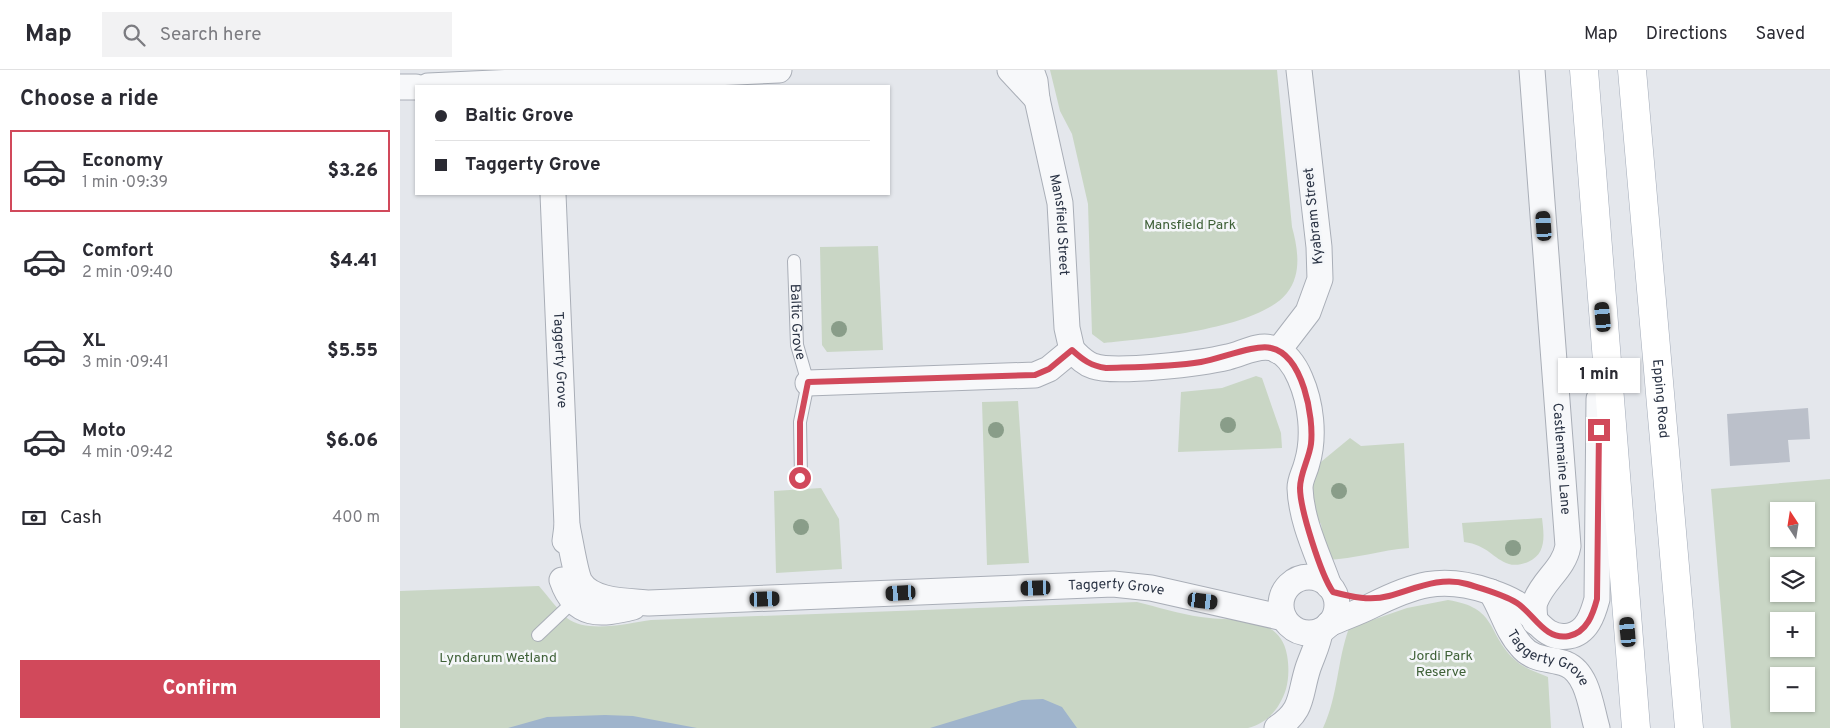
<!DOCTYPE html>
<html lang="en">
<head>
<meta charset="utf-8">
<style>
	:root { --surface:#fff; --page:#f2f2f3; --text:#2b2b33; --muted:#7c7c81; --line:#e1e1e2; --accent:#d1495b }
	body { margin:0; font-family:Overpass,sans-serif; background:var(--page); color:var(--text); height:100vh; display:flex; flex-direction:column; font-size:19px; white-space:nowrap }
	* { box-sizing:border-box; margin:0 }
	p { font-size:16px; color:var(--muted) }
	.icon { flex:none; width:28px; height:28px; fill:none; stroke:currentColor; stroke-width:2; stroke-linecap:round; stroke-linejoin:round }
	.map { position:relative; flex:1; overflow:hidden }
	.details { display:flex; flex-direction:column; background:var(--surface); width:400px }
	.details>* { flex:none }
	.banner { position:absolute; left:15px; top:15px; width:475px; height:110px; border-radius:0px; box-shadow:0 1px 4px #0004; display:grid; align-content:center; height:110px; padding:0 20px; background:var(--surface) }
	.needle { width:32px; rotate:348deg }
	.fabs { position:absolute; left:1370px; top:432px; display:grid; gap:10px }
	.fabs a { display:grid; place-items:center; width:45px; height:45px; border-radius:0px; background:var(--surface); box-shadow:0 1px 4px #0004; font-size:25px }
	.end { position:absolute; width:22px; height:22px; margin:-11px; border:6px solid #d1495b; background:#fff; box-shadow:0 0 0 2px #fff }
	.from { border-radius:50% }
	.bubble { position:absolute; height:35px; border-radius:0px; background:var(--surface); box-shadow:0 1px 4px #0004; font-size:16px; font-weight:800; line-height:35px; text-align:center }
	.car { position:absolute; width:15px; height:30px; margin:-15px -8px; border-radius:6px; box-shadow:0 0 4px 1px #0007; background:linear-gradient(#222 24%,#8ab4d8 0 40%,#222 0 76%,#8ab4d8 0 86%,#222 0) }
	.banner b { display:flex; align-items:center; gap:18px; height:48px; font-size:19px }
	.banner b+b { border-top:1px solid var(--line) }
	.banner i { width:12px; height:12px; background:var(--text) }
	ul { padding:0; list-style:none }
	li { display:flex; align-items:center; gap:15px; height:82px; margin:0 10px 8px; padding:0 10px; border:2px solid transparent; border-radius:0px }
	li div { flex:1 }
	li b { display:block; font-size:19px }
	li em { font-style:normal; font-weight:800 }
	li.selected { border-color:var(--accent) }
	li>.icon { width:45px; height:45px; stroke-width:1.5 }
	h2 { padding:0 20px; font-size:22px; line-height:60px }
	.pay { display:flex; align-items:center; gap:12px; height:55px; padding:0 20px; font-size:19px }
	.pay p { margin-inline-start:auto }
	.button { display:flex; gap:10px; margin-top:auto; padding:10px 20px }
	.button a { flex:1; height:58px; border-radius:0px; background:var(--accent); color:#fff; font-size:20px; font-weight:800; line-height:58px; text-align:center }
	header { display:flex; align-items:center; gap:30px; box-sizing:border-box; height:70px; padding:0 25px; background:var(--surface); border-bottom:1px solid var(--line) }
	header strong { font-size:24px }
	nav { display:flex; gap:28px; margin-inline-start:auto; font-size:18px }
	.search { width:350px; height:45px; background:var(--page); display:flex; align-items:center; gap:12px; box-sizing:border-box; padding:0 18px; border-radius:0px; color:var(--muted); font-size:19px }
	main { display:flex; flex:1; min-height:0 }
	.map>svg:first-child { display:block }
</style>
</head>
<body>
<header>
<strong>Map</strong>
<div class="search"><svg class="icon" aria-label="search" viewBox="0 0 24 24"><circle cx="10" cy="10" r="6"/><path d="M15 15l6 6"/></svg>Search here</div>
<nav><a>Map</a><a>Directions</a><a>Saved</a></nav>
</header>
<main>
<section class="details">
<h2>Choose a ride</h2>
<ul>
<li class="selected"><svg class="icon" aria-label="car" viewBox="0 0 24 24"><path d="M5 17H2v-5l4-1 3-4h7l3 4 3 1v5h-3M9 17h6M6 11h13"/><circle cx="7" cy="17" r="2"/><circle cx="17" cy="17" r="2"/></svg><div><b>Economy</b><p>1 min · 09:39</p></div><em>$3.26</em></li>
<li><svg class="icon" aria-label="car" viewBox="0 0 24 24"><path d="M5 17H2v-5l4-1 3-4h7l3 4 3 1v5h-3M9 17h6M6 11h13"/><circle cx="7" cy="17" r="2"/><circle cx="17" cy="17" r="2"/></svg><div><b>Comfort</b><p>2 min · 09:40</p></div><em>$4.41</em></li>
<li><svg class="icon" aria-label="car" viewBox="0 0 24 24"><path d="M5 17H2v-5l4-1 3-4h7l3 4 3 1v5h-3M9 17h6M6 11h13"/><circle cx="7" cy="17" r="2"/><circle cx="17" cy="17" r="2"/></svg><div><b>XL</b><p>3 min · 09:41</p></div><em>$5.55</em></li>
<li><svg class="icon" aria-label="car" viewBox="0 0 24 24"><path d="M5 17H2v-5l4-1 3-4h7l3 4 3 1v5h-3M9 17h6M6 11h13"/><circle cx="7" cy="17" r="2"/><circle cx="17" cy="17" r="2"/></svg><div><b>Moto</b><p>4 min · 09:42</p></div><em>$6.06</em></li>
</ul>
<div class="pay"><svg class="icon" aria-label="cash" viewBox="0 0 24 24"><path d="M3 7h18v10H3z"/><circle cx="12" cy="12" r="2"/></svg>Cash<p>400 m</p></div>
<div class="button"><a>Confirm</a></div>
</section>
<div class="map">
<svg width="1430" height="658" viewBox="0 0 1430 658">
	<rect width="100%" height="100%" fill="#e4e7ec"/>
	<path fill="#c9d6c5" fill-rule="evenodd" d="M650 0H877L892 157C898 179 902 204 887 223 859 259 747 269 704 273L692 264 688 134 672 64 660 41Z
		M478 176 483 280 427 282 422 275 420 177Z
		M856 306 862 308 881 363 882 378 778 382 781 322 822 318Z
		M618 331 629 493 587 495 582 332Z
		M950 368 961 376 1004 373 1009 478C981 480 955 489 926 490L921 454 916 447 909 419 916 396Z
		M1430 409V658H1331L1311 419ZM1379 441H1406V469H1379ZM1379 496H1406V524H1379ZM1379 551H1406V579H1379ZM1379 606H1406V634H1379Z
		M421 418 439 449 442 499 376 503 374 421Z
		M1142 448C1144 465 1147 484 1128 492 1123 494 1115 496 1109 494 1093 489 1088 475 1064 472L1062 453Z
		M139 516C148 526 157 539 167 548 187 564 229 553 251 550L737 532C758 537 779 544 801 547 832 552 880 543 887 585 889 596 889 608 886 619 880 638 868 653 848 658H0V521Z
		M1048 530C1098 538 1086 562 1114 589 1123 598 1136 602 1148 607L1151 658H923C938 626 937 591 949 558L1007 538Z"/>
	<path fill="#9fb4cc" d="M643 629 662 637 677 658H530L622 630Z
		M205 645 233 646 297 658H108L147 647Z"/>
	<path fill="#bbc0ca" d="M1408 338 1410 369 1388 370 1390 392 1330 396 1327 344Z"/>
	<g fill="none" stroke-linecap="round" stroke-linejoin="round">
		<g stroke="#a9aeb7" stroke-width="14">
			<g id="lane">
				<path id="s1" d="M394 191 397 275 408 313 400 352 401 407"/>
				<path d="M138 565 176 529"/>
			</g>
		</g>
		<g stroke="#a9aeb7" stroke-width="27">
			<g id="street">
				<path d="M610 0 637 29"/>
				<path id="s2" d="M631 0 635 11 637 29 660 133 667 258 672 280"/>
				<path id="s3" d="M1132 0 1168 476C1164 499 1143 510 1135 532 1133 538 1135 546 1135 552"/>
				<path d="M28 16 379 0"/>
				<path d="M0 17H16"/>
				<path id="s4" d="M153 124 167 456 165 471"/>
				<path d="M878 281 908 242 920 209 919 177 899 0"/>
				<path d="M408 313 635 305 649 299 672 280C678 286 684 293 693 296 715 304 803 293 828 287 842 284 857 274 872 278 885 281 895 296 900 308 911 333 915 366 907 393 905 402 900 409 900 418 901 451 918 485 929 516"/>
				<path id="s5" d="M167 456C170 468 175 503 180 512 192 532 228 531 249 533L713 514 751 518 884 548"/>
				<circle cx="909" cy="535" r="28"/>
				<path d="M162 510C175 548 201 545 233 537"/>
				<path id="s6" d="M1091 522C1102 539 1107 561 1121 576 1133 591 1150 588 1166 594 1188 603 1191 638 1197 658"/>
				<path d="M929 554C942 548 957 543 971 536 1013 515 1041 505 1088 521 1097 524 1108 528 1116 533 1134 543 1143 571 1169 566 1187 563 1193 544 1197 529L1199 329"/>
				<path d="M877 658C904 640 899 626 908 598 912 586 919 573 920 561"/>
			</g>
		</g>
		<g stroke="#a3abb8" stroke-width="29">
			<g id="primary">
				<path d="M1184 0 1236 658"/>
				<path id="s7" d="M1232 0 1289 658"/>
			</g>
		</g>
		<use href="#lane" stroke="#f7f8fa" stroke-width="12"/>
		<use href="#street" stroke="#f7f8fa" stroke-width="25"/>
		<use href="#primary" stroke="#fff" stroke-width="28"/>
	</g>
	<g fill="#899d89">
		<circle cx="439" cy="259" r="8"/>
		<circle cx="828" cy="355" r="8"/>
		<circle cx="596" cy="360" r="8"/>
		<circle cx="939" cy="421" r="8"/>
		<circle cx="401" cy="457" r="8"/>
		<circle cx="1113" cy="478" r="8"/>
	</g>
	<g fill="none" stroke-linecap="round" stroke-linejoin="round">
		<path stroke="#d1495b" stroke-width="6" d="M400 408V352L408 312 635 305 649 299 672 280C683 290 691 296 706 298 738 297 770 297 801 292 820 289 855 274 871 278 903 285 914 347 911 374 909 389 900 403 900 418 900 439 921 505 933 522 952 527 970 531 989 526 1015 519 1040 506 1067 514 1083 519 1103 524 1117 533 1134 544 1145 571 1169 566 1187 562 1193 544 1197 529L1199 360"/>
	</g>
	<g text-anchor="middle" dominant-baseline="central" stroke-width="5" stroke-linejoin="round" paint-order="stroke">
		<g font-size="14" fill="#2b3445" stroke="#f4f6f9">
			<text transform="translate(914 146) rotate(-96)">Kyabram Street</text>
			<text stroke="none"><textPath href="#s2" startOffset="158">Mansfield Street</textPath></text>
			<text stroke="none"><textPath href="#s1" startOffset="61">Baltic Grove</textPath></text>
			<text stroke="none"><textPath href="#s4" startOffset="166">Taggerty Grove</textPath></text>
			<text stroke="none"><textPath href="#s7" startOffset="330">Epping Road</textPath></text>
			<text stroke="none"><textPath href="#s3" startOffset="390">Castlemaine Lane</textPath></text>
			<text stroke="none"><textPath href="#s5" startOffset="600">Taggerty Grove</textPath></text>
			<text stroke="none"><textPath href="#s6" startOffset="92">Taggerty Grove</textPath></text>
		</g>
		<g font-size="14" fill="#3f6138" stroke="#f4f6f9">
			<text x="790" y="155">Mansfield Park</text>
			<text x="1041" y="586">Jordi Park<tspan x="1041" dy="16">Reserve</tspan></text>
			<text x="98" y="588">Lyndarum Wetland</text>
		</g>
	</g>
</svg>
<div class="fabs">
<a><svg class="needle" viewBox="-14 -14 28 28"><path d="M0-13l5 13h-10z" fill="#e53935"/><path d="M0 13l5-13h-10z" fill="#7c7c81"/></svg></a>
<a><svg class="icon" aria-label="layers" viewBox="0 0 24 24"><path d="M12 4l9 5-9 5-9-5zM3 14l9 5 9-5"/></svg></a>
<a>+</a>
<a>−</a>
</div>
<i class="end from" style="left:400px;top:408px"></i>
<i class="end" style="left:1199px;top:360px"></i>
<div class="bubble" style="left:1158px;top:288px;width:82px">1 min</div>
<i class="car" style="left:1144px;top:156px;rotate:356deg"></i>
<i class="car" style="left:1203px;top:247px;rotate:355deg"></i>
<i class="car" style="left:636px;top:518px;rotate:268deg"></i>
<i class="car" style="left:501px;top:523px;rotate:267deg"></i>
<i class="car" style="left:365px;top:529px;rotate:88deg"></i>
<i class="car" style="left:803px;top:531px;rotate:97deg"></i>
<i class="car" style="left:1228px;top:562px;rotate:355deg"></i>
<div class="banner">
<b><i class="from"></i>Baltic Grove</b>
<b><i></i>Taggerty Grove</b>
</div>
</div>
</main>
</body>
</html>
